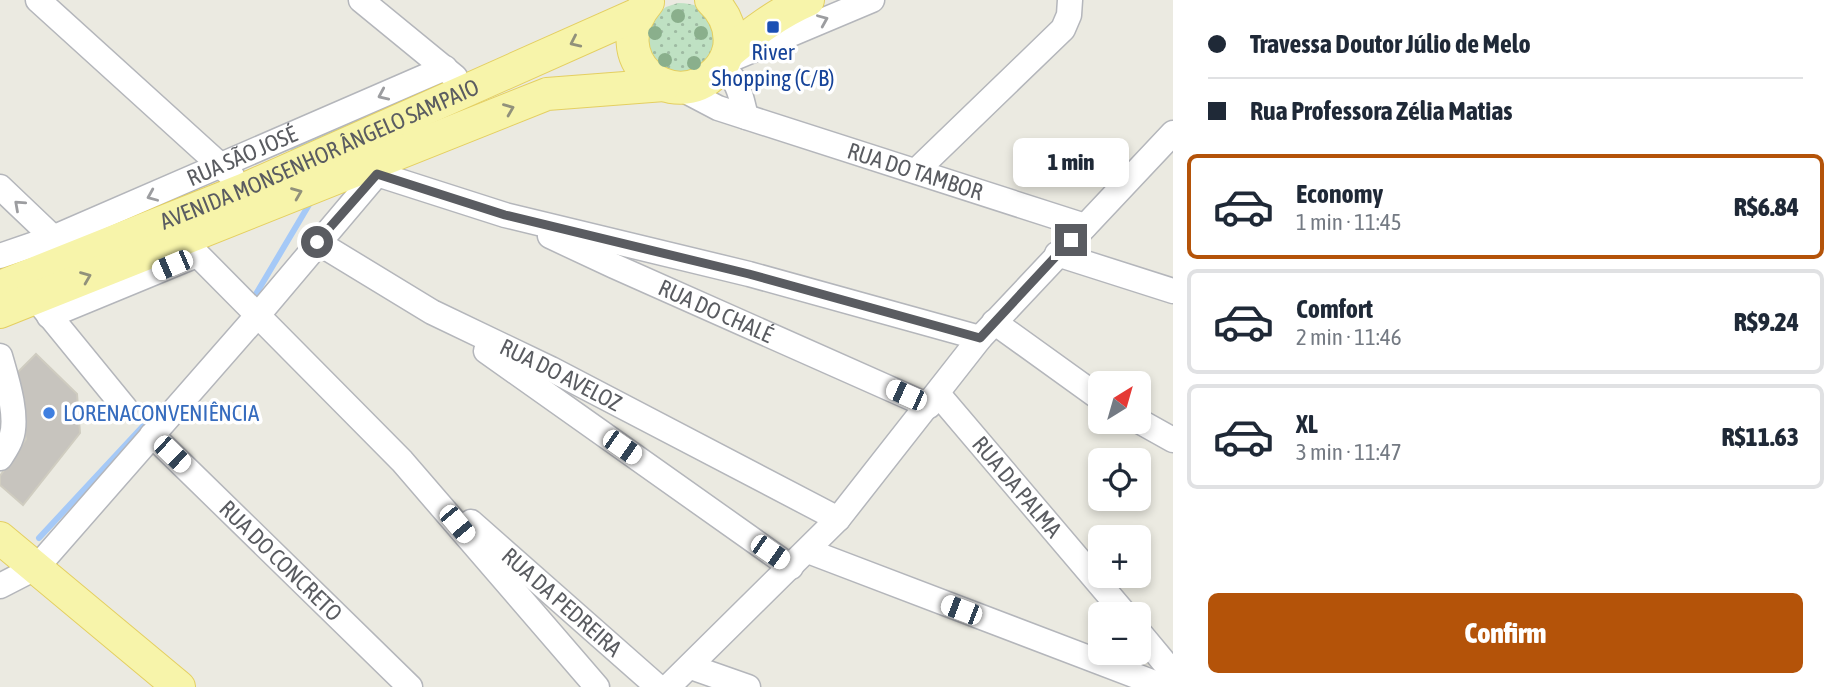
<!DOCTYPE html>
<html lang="en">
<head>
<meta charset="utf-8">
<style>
	:root { --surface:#fff; --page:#f2f2f3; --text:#1f2937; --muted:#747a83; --line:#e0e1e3; --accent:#b45309 }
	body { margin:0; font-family:"Asap Condensed",sans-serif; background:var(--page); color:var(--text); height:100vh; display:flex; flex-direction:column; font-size:26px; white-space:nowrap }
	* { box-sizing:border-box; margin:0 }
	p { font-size:23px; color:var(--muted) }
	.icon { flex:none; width:38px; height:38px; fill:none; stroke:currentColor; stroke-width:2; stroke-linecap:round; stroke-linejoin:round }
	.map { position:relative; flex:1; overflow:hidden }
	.drawer { display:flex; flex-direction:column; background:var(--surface); width:665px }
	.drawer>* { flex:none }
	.banner { display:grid; align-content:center; height:154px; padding:0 35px; background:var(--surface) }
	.needle { width:46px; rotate:37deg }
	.buttons { position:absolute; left:1088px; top:371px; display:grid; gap:14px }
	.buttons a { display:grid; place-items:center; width:63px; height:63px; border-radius:10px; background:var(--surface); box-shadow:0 4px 10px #0003; font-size:35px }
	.end { position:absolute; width:32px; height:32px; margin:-16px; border:9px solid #5a5c61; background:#fff; box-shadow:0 0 0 4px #fff }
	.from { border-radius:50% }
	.bubble { position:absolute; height:49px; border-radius:10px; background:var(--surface); box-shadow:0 4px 10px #0003; font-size:23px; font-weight:800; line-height:49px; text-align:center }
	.car { position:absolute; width:21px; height:42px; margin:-21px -10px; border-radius:9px; box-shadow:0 0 5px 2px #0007; background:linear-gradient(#fff 24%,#345 0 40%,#fff 0 76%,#345 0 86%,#fff 0) }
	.banner b { display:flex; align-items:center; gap:24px; height:66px; font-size:26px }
	.banner b+b { border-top:2px solid var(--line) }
	.banner i { width:18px; height:18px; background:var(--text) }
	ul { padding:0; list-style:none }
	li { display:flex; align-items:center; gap:21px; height:105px; margin:0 14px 10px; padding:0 21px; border:4px solid var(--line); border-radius:10px }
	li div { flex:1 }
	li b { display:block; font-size:26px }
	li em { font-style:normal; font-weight:800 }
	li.current { border-color:var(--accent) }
	li>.icon { width:63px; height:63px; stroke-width:1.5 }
	.primary-button { display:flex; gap:14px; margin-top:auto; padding:14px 35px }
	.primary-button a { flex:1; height:80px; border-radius:10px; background:var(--accent); color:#fff; font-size:28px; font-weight:800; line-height:80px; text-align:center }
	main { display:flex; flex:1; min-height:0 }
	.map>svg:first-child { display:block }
</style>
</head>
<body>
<main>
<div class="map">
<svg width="1173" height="687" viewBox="0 0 1173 687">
	<defs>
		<pattern id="grass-dots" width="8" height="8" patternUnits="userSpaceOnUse" patternTransform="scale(1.75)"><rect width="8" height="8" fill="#bfe1c3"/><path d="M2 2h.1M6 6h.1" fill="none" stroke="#9ebaa2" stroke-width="1.8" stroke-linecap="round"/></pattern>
	</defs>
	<rect width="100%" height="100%" fill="#ebeae1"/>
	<path fill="url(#grass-dots)" d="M678 3C712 4 711 19 719 47L697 73 663 70 648 50 649 25 656 15 666 7Z"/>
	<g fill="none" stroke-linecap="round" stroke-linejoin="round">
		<path stroke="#a5c9f7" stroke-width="6" d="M294 150 362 117
			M256 294 310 203
			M39 538 158 410"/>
	</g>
	<path fill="#c7c4be" stroke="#cfccc0" stroke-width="2" d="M36 354 77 394 80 433 23 505 0 485V476L26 439 11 379Z"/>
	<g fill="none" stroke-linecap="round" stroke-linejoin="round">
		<g stroke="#b4b6bb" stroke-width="27">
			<g id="minor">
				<path d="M38 0 232 176"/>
				<path d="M361 0 455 77"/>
				<path d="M734 58 872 0"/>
				<path d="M721 67C739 79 741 97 746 117"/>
				<path id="s1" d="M680 88 718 108 1085 226"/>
				<path d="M365 166 377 174 505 215 749 274 980 338"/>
				<path d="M916 171 1063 29 1069 15 1070 0"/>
				<path d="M0 187 63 247"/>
				<path id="s2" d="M550 236 614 266 929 406"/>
				<path d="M181 238 402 461 597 687"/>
				<path id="s3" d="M317 242 432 312 551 369 838 519"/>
				<path d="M1057 254 1173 291"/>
				<path id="s4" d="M0 256 55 237 445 68"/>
				<path d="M40 304 125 408"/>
				<path d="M49 316 197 255"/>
				<path d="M994 322 1101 399"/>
				<path d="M486 351 791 567"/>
				<path d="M0 356C6 377 19 417 11 438 9 445 4 452 0 458"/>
				<path id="s5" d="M938 394 1125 614"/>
				<path d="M1139 421 1173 440"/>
				<path id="s6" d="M152 435 410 687"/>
				<path id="s7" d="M471 522 658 687"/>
				<path d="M808 551 1165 687"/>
				<path d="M0 586 37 567 257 316 377 174"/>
				<path d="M1139 632 1173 673"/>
				<path d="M691 667 748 687"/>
				<path d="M668 687 838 519 980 338 1173 133"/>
			</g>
		</g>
		<g stroke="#e4cf61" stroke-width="34">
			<g id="major">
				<path d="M648 2C601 57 672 117 716 72 723 65 727 58 729 48 732 29 725 13 711 0"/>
				<path d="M728 53C753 32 778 13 808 0"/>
				<path id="s8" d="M0 287 245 189 638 14"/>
				<path d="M0 312 547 94 664 85"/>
				<path d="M0 538 179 687"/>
			</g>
		</g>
		<use href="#minor" stroke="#fff" stroke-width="24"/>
		<use href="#major" stroke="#f7f4aa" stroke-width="32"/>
	</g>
	<g fill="#8aaf8c">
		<circle cx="678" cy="16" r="7"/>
		<circle cx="655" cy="33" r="7"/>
		<circle cx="701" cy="33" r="7"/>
		<circle cx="665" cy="60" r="7"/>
		<circle cx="694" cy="63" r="7"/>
	</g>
	<defs><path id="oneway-chevron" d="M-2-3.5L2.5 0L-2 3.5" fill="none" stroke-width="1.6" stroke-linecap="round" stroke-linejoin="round" transform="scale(1.75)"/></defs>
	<g stroke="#9c9da0">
		<use href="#oneway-chevron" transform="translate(823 20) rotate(-23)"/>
		<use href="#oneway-chevron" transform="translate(383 95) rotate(156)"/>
		<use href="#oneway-chevron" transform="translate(152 196) rotate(157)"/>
		<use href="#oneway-chevron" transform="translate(19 205) rotate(-138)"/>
	</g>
	<g stroke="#91917b">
		<use href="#oneway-chevron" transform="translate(575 42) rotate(155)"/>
		<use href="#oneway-chevron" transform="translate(509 109) rotate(-22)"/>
		<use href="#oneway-chevron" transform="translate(297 193) rotate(-22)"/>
		<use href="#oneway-chevron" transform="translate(86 277) rotate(-22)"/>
	</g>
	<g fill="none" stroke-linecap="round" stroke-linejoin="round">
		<path stroke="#5a5c61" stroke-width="9" d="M317 242 377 174 505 215 749 274 980 338 1071 240"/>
	</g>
	<rect fill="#1a4fb4" stroke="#fff" stroke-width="2.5" x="766" y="20" width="14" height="14" rx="3.5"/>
	<circle fill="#3f7fe0" stroke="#fff" stroke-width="2.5" cx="49" cy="413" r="7"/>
	<g text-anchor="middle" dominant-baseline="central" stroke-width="7" stroke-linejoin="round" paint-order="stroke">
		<g font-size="23" fill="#164399" stroke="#fff">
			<text x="773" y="52">River<tspan x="773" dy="26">Shopping (C/B)</tspan></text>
		</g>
		<g font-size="23" fill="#5a5c61" stroke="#fff">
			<text stroke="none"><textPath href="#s8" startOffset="346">AVENIDA MONSENHOR ÂNGELO SAMPAIO</textPath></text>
			<text stroke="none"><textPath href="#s4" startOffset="262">RUA SÃO JOSÉ</textPath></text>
			<text stroke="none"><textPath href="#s1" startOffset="250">RUA DO TAMBOR</textPath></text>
			<text stroke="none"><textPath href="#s2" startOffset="182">RUA DO CHALÉ</textPath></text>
			<text stroke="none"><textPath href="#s3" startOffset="278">RUA DO AVELOZ</textPath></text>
			<text stroke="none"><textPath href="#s5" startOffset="122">RUA DA PALMA</textPath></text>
			<text stroke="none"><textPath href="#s6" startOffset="180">RUA DO CONCRETO</textPath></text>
			<text stroke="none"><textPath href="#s7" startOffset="121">RUA DA PEDREIRA</textPath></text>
		</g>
		<g font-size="23" fill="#366cbe" stroke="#fff" text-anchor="start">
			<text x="63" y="413">LORENACONVENIÊNCIA</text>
		</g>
	</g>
</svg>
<div class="buttons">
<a><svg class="needle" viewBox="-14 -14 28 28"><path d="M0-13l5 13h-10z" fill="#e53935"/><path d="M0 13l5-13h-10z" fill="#747a83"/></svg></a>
<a><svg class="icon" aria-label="locate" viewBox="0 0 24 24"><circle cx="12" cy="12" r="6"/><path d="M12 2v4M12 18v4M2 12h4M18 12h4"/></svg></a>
<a>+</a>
<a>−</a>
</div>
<i class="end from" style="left:317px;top:242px"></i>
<i class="end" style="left:1071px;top:240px"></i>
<div class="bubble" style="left:1013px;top:138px;width:116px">1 min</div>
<i class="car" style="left:172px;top:265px;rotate:247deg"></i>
<i class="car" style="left:906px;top:395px;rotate:294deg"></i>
<i class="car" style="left:622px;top:447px;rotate:125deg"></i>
<i class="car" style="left:172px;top:454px;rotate:134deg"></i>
<i class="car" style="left:457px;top:524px;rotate:140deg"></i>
<i class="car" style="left:770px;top:552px;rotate:125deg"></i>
<i class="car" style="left:961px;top:610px;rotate:291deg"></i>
</div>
<section class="drawer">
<div class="banner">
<b><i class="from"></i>Travessa Doutor Júlio de Melo</b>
<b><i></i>Rua Professora Zélia Matias</b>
</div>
<ul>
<li class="current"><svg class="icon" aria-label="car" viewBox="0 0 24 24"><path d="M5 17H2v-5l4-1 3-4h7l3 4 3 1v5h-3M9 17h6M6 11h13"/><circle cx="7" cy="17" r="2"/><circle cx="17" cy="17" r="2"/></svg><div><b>Economy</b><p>1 min · 11:45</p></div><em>R$6.84</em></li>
<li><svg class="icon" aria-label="car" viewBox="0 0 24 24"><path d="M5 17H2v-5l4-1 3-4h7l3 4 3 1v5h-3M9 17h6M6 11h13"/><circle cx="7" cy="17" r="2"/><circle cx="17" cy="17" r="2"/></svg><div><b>Comfort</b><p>2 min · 11:46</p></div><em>R$9.24</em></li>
<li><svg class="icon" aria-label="car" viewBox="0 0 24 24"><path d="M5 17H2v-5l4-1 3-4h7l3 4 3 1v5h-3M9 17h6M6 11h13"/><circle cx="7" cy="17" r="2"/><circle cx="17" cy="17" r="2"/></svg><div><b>XL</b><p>3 min · 11:47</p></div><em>R$11.63</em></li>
</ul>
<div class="primary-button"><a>Confirm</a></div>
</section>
</main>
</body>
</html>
